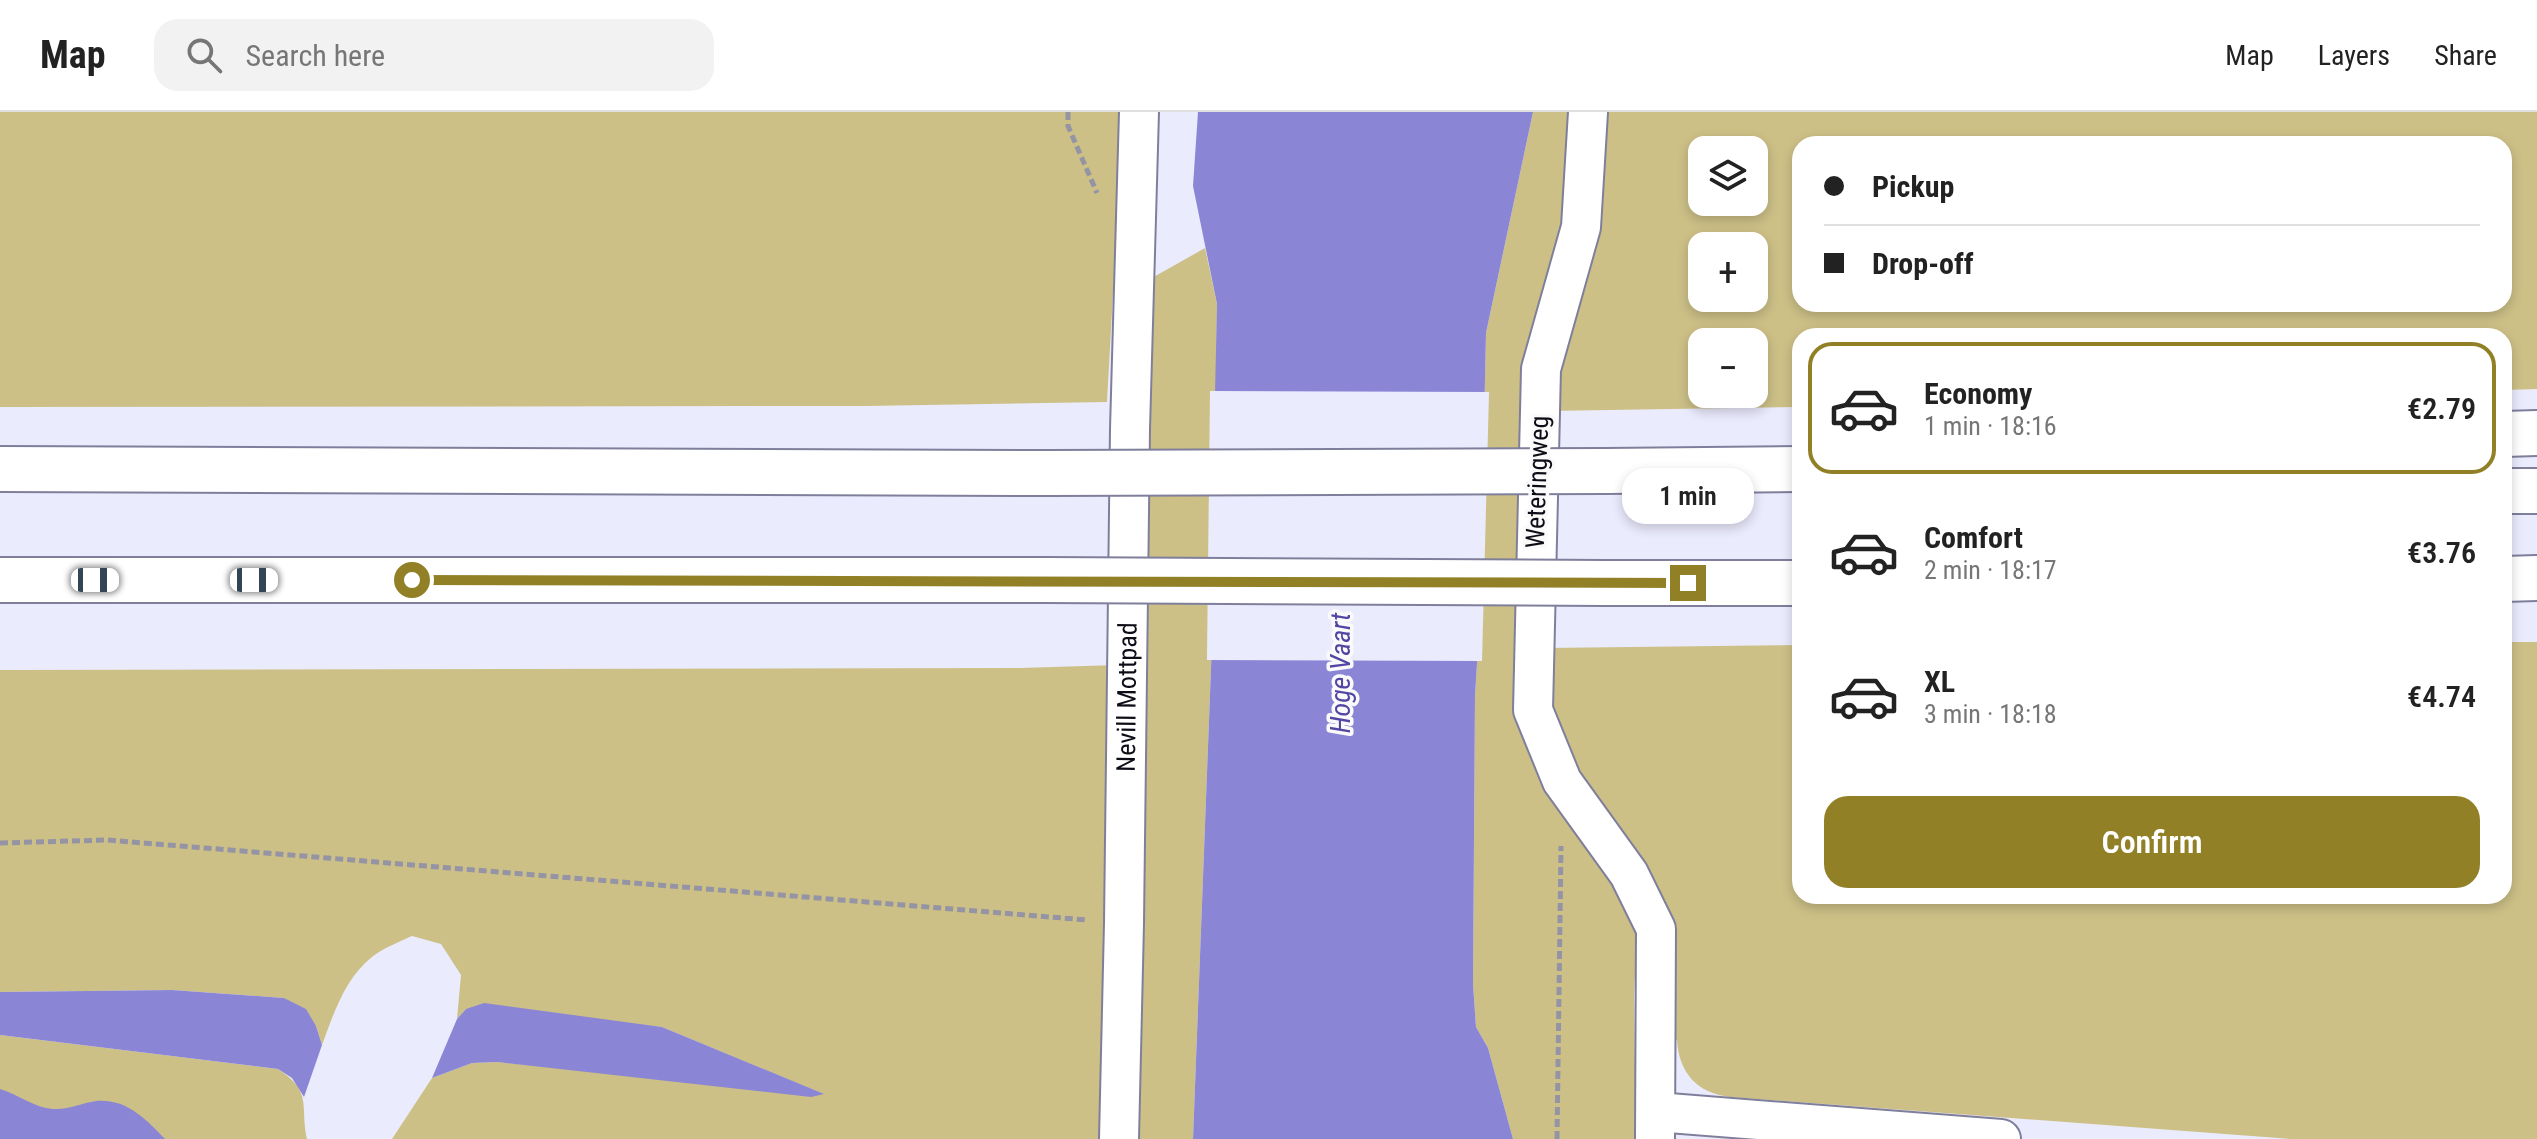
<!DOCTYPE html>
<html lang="en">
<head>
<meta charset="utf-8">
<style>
	:root { --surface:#fff; --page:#f2f2f2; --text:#222; --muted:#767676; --line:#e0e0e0; --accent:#928027 }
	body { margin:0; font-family:"Roboto Condensed",sans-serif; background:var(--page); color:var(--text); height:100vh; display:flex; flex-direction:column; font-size:30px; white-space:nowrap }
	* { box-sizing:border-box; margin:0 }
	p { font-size:26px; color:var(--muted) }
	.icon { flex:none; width:44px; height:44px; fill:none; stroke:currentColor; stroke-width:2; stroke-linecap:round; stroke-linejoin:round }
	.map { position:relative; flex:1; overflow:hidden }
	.details { position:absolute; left:1792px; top:216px; width:720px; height:576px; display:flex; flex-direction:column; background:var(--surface); border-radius:24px; box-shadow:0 4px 12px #0003 }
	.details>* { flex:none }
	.hud { position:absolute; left:1792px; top:24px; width:720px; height:176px; border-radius:24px; box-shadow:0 4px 12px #0003; display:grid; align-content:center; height:176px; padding:0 32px; background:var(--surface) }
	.controls { position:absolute; left:1688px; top:24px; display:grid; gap:16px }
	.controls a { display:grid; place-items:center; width:80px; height:80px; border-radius:16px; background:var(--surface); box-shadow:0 4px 12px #0003; font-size:40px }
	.end { position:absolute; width:36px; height:36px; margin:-18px; border:10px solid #928027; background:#fff; box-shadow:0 0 0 4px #fff }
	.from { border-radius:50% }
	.bubble { position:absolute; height:56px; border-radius:24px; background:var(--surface); box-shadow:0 4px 12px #0003; font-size:26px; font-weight:600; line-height:56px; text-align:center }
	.car { position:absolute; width:24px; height:48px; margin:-24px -12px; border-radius:10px; box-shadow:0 0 6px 2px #0007; background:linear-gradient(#fff 24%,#345 0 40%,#fff 0 76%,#345 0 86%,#fff 0) }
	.hud b { display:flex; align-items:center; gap:28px; height:76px; font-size:30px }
	.hud b+b { border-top:2px solid var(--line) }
	.hud i { width:20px; height:20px; background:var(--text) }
	ul { padding:14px 0 0; list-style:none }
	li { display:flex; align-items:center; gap:24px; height:132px; margin:0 16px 12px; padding:0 16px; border:4px solid transparent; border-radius:24px }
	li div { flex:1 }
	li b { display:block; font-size:30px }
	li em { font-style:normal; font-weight:600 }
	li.active { border-color:var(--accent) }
	li>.icon { width:72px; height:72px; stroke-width:1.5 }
	.button { display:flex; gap:16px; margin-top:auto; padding:16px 32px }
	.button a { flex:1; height:92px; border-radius:24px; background:var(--accent); color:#fff; font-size:32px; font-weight:600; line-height:92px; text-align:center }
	header { display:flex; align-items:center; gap:48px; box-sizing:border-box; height:112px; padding:0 40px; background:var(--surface); border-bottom:2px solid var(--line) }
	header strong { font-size:38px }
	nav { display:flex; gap:44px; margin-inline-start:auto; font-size:28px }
	.search { width:560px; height:72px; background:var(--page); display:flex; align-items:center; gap:20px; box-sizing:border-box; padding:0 28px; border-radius:24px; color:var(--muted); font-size:30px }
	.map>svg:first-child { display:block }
</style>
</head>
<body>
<header>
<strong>Map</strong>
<div class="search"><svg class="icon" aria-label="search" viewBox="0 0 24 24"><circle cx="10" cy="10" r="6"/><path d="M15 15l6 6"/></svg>Search here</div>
<nav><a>Map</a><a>Layers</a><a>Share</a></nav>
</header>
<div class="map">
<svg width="2537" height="1027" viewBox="0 0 2537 1027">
	<rect width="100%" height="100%" fill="#ebebfe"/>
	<path fill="#cdc087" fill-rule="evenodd" d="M0 0H1123L1107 290 866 294 0 295Z
		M1533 0H1578L1524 615 1638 805 1634 883 1636 1027H1513L1488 936 1476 915 1473 872 1475 584 1480 503 1486 221Z
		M1598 0H2537V277L2504 278V224H1800V295L1548 299ZM1800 32H2504V192H1800ZM1702 38H1754V90H1702ZM1702 134H1754V186H1702ZM1702 230H1754V282H1702Z
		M1205 136 1217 192 1213 504 1193 1027H1134L1143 171Z
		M2504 530H2537V1027H2291L1730 985C1697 981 1679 961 1677 928L1672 926 1673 850 1551 620 1544 536 1800 533V784H2504Z
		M1117 553 1108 1027H392L432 966 472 951 497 950 823 982 662 915 466 897 457 907 461 863 441 832 412 824C399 830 383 836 372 845 345 866 333 903 322 933L316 914 284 886 172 878 0 880V558L1020 556Z
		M0 923 278 957C313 980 300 993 307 1027H0Z"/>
	<path fill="#8a86d5" d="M1198 0H1533L1486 221 1480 503 1475 584 1473 872 1476 915 1488 936 1513 1027H1193L1213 504 1212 415 1217 192 1193 74Z
		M172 878 284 886 306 897 316 914 322 933 304 985 292 966 278 957 0 923V880Z
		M484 891 662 915 824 982 811 985 497 950 472 951 432 966 457 907 466 897Z
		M0 977C17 982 35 996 53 997 69 998 81 991 96 989 126 986 146 1007 165 1027H0Z"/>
	<path fill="#ebebfe" d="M1210 279 1489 280 1482 549 1207 548Z"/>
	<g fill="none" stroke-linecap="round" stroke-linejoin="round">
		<g stroke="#7f7f9c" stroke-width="42">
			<g id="minor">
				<path d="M1588 0 1581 115 1541 257 1533 598 1562 669 1629 762 1656 817 1655 1027"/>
				<path d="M1656 1000 2001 1027"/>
				<path id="s1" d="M1119 1027 1124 811 1130 317 1139 0"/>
			</g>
		</g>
		<g stroke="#7f7f9c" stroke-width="48">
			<path id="motorway" d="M2504 322 2537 321
				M0 357 1048 361
				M1606 359 1800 357
				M2504 379H2537
				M2504 467 2537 466
				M0 468H1046
				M1604 471H1800"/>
		</g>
		<path stroke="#9494a4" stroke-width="5" stroke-dasharray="8 4" stroke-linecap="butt" d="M1068 0V14L1097 81
			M0 731 107 728 1087 808
			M1557 1027 1561 734"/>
		<use href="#minor" stroke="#fff" stroke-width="38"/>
		<use href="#motorway" stroke="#fff" stroke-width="44"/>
		<g stroke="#7f7f9c" stroke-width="48" stroke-linecap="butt">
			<path id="motorway-bridge" d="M1048 361 1606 359
				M1046 468 1604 471"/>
		</g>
		<use href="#motorway-bridge" stroke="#fff" stroke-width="44"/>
	</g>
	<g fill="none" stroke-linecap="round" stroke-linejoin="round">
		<path stroke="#928027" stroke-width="10" d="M412 468 1688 471"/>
	</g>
	<g text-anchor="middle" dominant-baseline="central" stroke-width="7" stroke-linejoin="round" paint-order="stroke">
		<g font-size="26" fill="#0d0d17" stroke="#fafafa">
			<text transform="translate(1537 370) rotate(-88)">Weteringweg</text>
			<text stroke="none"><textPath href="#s1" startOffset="442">Nevill Mottpad</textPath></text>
		</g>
		<g font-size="28" font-style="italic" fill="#5246a4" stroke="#fafafa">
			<text transform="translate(1340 561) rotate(-90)">Hoge Vaart</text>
		</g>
	</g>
</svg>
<div class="controls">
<a><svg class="icon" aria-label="layers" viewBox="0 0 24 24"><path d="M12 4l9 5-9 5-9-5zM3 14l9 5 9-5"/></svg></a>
<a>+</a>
<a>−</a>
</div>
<i class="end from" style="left:412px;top:468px"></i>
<i class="end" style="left:1688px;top:471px"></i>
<div class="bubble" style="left:1622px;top:356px;width:132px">1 min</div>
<i class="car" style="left:95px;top:468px;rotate:90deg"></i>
<i class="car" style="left:254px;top:468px;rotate:90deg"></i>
<div class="hud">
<b><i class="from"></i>Pickup</b>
<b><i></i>Drop-off</b>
</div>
<section class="details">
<ul>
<li class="active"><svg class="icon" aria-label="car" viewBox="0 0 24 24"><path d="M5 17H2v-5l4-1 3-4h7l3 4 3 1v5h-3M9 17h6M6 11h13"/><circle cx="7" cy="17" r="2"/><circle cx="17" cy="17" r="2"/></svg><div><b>Economy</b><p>1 min · 18:16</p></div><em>€2.79</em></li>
<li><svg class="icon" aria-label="car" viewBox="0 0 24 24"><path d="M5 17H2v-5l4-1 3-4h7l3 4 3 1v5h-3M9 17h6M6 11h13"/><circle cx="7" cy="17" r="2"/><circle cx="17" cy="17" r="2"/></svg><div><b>Comfort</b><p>2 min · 18:17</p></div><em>€3.76</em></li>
<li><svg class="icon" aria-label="car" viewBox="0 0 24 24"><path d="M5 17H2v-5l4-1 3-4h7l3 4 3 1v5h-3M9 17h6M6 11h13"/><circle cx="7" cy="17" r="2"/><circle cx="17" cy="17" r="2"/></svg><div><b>XL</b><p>3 min · 18:18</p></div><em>€4.74</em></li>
</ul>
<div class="button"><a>Confirm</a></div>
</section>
</div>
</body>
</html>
